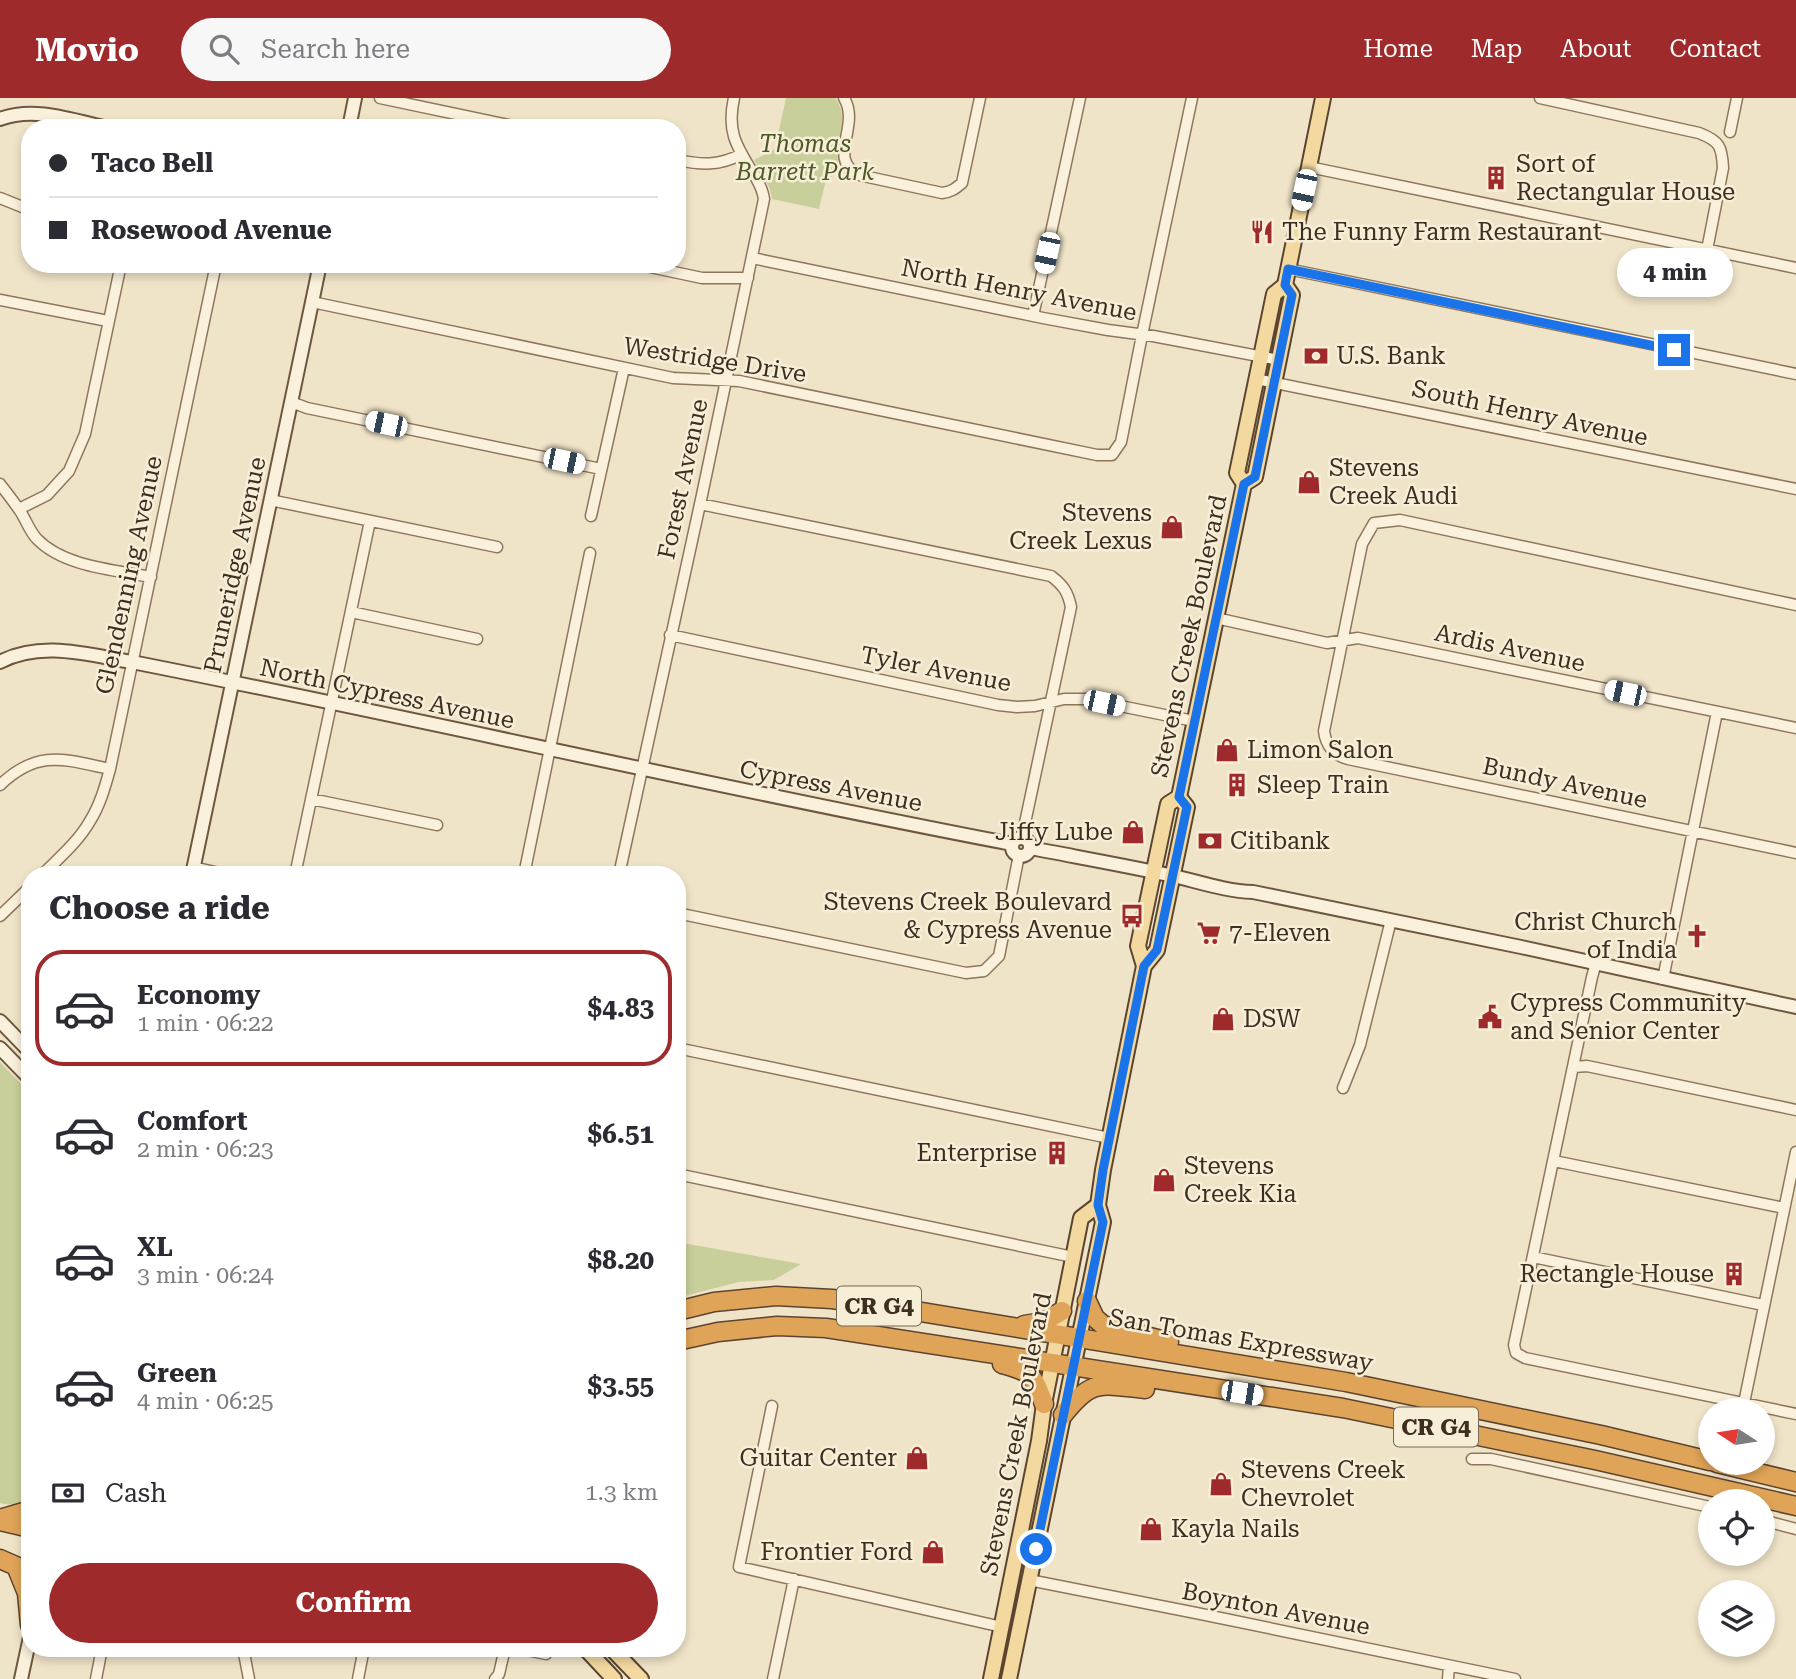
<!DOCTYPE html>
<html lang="en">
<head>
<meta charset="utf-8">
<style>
	:root { --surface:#fff; --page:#f7f7f7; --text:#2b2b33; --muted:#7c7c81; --line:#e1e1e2; --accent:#9e2a2b }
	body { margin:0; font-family:"Roboto Serif",serif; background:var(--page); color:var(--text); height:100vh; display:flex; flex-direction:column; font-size:26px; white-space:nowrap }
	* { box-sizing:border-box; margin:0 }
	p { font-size:23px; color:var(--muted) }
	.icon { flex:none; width:38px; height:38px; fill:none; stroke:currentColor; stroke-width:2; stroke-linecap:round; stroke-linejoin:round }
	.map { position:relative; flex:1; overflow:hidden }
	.details { position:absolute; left:21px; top:768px; width:665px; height:791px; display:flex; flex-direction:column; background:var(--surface); border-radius:28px; box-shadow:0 4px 10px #0003 }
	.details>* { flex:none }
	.banner { position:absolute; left:21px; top:21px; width:665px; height:154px; border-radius:28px; box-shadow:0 4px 10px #0003; display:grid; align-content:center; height:154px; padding:0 28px; background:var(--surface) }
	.needle { width:46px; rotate:282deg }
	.fabs { position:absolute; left:1698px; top:1300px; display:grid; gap:14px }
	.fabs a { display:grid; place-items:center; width:77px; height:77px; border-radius:50%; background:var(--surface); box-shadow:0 4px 10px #0003; font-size:35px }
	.end { position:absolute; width:32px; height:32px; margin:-16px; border:9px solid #1a73e8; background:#fff; box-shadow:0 0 0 4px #fff }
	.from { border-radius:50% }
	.bubble { position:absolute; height:49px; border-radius:24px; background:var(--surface); box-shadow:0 4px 10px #0003; font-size:23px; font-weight:700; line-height:49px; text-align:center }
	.car { position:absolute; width:21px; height:42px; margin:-21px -10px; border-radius:9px; box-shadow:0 0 5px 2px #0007; background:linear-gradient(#fff 24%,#345 0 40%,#fff 0 76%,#345 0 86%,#fff 0) }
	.banner b { display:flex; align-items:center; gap:24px; height:66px; font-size:26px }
	.banner b+b { border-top:2px solid var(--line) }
	.banner i { width:18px; height:18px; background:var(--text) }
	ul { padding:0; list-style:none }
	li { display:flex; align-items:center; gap:21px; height:116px; margin:0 14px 10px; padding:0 14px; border:4px solid transparent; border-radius:28px }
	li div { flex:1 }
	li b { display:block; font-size:26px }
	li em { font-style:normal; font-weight:700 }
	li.current { border-color:var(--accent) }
	li>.icon { width:63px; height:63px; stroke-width:1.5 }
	h2 { padding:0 28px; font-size:32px; line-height:84px }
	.pay { display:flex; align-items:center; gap:18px; height:77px; padding:0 28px; font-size:26px }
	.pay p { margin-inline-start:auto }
	.action { display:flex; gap:14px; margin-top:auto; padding:14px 28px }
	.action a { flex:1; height:80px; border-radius:42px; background:var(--accent); color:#fff; font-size:28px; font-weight:700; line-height:80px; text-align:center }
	header { display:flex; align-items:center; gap:42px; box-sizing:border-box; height:98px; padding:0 35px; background:var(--accent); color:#fff }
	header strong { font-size:33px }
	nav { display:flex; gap:38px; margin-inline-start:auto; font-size:24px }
	.search { width:490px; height:63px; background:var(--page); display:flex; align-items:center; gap:18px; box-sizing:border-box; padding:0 24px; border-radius:38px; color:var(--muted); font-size:26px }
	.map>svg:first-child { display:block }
</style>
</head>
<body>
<header>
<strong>Movio</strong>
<div class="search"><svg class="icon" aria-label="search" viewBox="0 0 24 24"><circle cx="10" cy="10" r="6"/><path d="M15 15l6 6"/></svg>Search here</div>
<nav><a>Home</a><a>Map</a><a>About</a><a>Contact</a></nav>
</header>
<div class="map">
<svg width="1796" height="1581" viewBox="0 0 1796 1581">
	<rect width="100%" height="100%" fill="#f0e4c8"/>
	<path fill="#c9cf9b" d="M786 0H835C853 23 829 48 841 73L826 82 819 111 772 101 770 91 754 62 775 51Z
		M0 964 30 995V1404C21 1408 9 1407 0 1405Z
		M677 1144 801 1166 774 1182 739 1184 677 1200Z"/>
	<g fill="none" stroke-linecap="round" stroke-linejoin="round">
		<g stroke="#8d765c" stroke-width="13">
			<path id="street" d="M380 0 523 30
				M844 0C861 28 826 61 859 77L942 95C951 94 955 91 962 85L980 0
				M1540 0 1699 35C1720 43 1722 49 1723 70L1707 152
				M1730 34 1737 0
				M677 62C702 67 719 68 742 56
				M1309 69 1796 170
				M0 100 30 112
				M752 160 1043 220 1108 232 1153 238 1279 262
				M636 166 702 180H748
				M1288 171 1796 276
				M0 202 108 223
				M312 204 673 280 739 283 1097 357H1112L1121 344 1142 237 1192 0
				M1033 218 1080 0
				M1256 281 1796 391
				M291 304 307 310 601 371
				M0 386C7 395 14 404 20 413 26 422 30 434 37 441 64 469 116 472 151 479
				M270 402 497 449
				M700 406 1051 478C1063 487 1068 494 1071 509L1022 739
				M19 411 47 397 69 373 85 336 121 166
				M591 418 624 270
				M1796 507 1400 422 1374 425 1362 446 1324 633C1326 648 1333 657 1348 661L1796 755
				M351 514 477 541
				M1216 520 1327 545 1358 540 1796 630
				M670 537 998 607 1017 609 1035 608 1064 601H1086L1194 623
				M0 687C38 651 63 661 110 671
				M311 701 437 727
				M193 769 228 777
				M42 777C59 760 78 744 90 723 100 707 105 689 110 671L216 166
				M295 777 370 423
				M524 777 590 455
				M619 777 702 397 764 101C763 93 760 87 756 80 738 50 726 36 734 0
				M677 815 966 875 984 873 999 858 1019 757
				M0 818 30 789
				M1596 865 1592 879 1514 1247 1516 1255 1525 1260 1796 1316
				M1663 881 1717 614
				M677 950 1109 1040
				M1574 969 1587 968 1796 1012
				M1343 990 1360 947 1391 822
				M1554 1063 1784 1110
				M677 1076 1073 1159
				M1533 1159 1763 1207
				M1744 1305 1796 1054
				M772 1308 739 1469 1002 1529
				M1472 1361H1491L1710 1409
				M1762 1422 1796 1431
				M1029 1482 1196 1515 1515 1581
				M133 1550H208
				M243 1550 249 1581
				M517 1550 546 1556
				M96 1581 102 1550
				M358 1581 364 1550
				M495 1581 499 1576 505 1550
				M773 1581 794 1481
				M1448 1581 1449 1568"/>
		</g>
		<g stroke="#6f573f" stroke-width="16">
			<path id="secondary" d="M0 21C34 8 72 22 107 30
				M349 30 355 0
				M0 564C41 542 89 557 132 564 426 622 718 690 1012 746
				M1012 749a9 9 0 1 1 18 0a9 9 0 1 1-18 0Z
				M1031 750C1077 759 1123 767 1169 777 1197 783 1224 793 1253 794L1521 849 1796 909
				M192 777 320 166
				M0 923 30 954
				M0 950 30 981
				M21 1581 30 1539"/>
		</g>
		<g stroke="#5b4430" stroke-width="18">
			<path id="primary" d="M1244 386 1255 379 1292 197 1285 187
				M1144 868 1138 848 1168 706 1179 699 1244 386 1237 375 1274 196 1285 187 1323 0
				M585 1550 614 1581
				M611 1550 641 1581
				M991 1581 1039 1343 1044 1306 1081 1120 1098 1107
				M1009 1581 1103 1124 1098 1107 1103 1072 1144 868 1157 852 1187 709 1179 699"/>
		</g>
		<g stroke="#5b4430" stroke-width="21">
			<path id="highway" d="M1087 1203 1095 1220 1103 1227 1169 1244
				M677 1213 714 1204 776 1198 832 1201 915 1213 1346 1284 1601 1337 1710 1363
				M1024 1227 1043 1224 1062 1213
				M677 1243 718 1234 777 1228 826 1230 1343 1310 1595 1362 1796 1408
				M1002 1266C1033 1274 1033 1277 1044 1306
				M1063 1317C1093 1279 1101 1287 1145 1291
				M1717 1365 1796 1384
				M0 1421 30 1412
				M0 1423 30 1430
				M0 1461 16 1468 27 1495 30 1527"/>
		</g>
		<use href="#street" stroke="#faf1dc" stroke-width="10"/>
		<use href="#secondary" stroke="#faf1dc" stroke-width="12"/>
		<use href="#primary" stroke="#f3d9a0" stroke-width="14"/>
		<use href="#highway" stroke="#e0a458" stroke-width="18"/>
	</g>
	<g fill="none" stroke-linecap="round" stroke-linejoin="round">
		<path stroke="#1a73e8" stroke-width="9" d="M1036 1451 1103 1124 1098 1107 1103 1072 1144 868 1157 852 1187 709 1179 699 1244 386 1255 379 1292 197 1285 187 1288 171 1674 252"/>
	</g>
	<defs>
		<g id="building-bare" transform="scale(1.89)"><path d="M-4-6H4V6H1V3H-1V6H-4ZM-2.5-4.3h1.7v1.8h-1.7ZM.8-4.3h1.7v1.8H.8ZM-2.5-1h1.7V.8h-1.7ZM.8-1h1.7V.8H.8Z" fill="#9e2a2b" stroke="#f7eed8" stroke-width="2.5" paint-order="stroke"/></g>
		<g id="restaurant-bare" transform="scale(1.89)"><path d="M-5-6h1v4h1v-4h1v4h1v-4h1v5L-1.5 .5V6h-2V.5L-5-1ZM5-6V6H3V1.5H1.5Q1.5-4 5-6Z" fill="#9e2a2b" stroke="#f7eed8" stroke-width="2.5" paint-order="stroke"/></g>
		<g id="bank-bare" transform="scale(1.89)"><path d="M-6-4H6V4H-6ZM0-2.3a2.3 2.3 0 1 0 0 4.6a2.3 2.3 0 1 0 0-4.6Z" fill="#9e2a2b" stroke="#f7eed8" stroke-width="2.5" paint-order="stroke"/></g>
		<g id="shop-bare" transform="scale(1.89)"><path d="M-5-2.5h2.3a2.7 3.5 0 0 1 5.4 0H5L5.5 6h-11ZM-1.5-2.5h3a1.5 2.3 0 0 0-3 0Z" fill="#9e2a2b" stroke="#f7eed8" stroke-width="2.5" paint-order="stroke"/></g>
		<g id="bus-bare" transform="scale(1.89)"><path d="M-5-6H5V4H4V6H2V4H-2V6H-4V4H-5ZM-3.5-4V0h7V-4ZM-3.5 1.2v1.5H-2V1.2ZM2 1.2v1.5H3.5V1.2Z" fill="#9e2a2b" stroke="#f7eed8" stroke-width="2.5" paint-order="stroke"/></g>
		<g id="supermarket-bare" transform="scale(1.89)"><path d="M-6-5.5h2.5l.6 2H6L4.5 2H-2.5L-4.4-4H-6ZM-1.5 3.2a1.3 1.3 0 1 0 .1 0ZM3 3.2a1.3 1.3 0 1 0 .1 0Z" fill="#9e2a2b" stroke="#f7eed8" stroke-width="2.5" paint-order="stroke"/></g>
		<g id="church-bare" transform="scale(1.89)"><path d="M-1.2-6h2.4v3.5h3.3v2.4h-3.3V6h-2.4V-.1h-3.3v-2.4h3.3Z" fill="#9e2a2b" stroke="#f7eed8" stroke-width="2.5" paint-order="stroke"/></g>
		<g id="civic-bare" transform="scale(1.89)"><path d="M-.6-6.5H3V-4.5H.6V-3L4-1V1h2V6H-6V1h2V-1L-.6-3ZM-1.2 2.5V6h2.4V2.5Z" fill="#9e2a2b" stroke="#f7eed8" stroke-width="2.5" paint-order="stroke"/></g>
	</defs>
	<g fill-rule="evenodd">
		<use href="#building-bare" x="1496" y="80"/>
		<use href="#restaurant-bare" x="1262" y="134"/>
		<use href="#bank-bare" x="1316" y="258"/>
		<use href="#shop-bare" x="1309" y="384"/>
		<use href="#shop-bare" x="1172" y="429"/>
		<use href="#shop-bare" x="1227" y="652"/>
		<use href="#building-bare" x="1237" y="687"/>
		<use href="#shop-bare" x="1133" y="734"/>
		<use href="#bank-bare" x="1210" y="743"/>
		<use href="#bus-bare" x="1132" y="818"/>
		<use href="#supermarket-bare" x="1209" y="835"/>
		<use href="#church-bare" x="1697" y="838"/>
		<use href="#civic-bare" x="1490" y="919"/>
		<use href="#shop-bare" x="1223" y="921"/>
		<use href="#building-bare" x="1057" y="1055"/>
		<use href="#shop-bare" x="1164" y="1082"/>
		<use href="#building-bare" x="1734" y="1176"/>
		<use href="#shop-bare" x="917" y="1360"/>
		<use href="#shop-bare" x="1221" y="1386"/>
		<use href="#shop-bare" x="1151" y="1431"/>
		<use href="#shop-bare" x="933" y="1454"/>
	</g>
	<g text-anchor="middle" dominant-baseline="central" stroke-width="5" stroke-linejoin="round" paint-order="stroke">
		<g fill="#f7eed8" stroke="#756857" stroke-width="2">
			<rect x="837" y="1188.5" width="84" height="39" rx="5"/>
			<rect x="1394" y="1309.5" width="84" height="39" rx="5"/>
		</g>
		<g font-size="23" font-weight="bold" fill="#3d2e20">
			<text x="879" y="1208">CR G4</text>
			<text x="1436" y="1329">CR G4</text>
		</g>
		<g font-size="24" font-style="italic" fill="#4d5a26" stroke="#f7eed8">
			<text x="805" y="46">Thomas<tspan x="805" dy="28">Barrett Park</tspan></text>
		</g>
		<g font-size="24" fill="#3d2e20" stroke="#f7eed8" text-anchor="start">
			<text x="1516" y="66">Sort of<tspan x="1516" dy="28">Rectangular House</tspan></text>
			<text x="1282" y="134">The Funny Farm Restaurant</text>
			<text x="1336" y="258">U.S. Bank</text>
			<text x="1329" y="370">Stevens<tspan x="1329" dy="28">Creek Audi</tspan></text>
			<text x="1152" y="415" text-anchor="end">Stevens<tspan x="1152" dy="28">Creek Lexus</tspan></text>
			<text x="1247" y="652">Limon Salon</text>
			<text x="1257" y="687">Sleep Train</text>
			<text x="1113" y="734" text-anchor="end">Jiffy Lube</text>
			<text x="1230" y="743">Citibank</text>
			<text x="1112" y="804" text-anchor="end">Stevens Creek Boulevard<tspan x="1112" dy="28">&amp; Cypress Avenue</tspan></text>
			<text x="1677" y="824" text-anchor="end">Christ Church<tspan x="1677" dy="28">of India</tspan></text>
			<text x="1229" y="835">7-Eleven</text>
			<text x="1510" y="905">Cypress Community<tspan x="1510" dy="28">and Senior Center</tspan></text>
			<text x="1243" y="921">DSW</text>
			<text x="1037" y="1055" text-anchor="end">Enterprise</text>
			<text x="1184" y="1068">Stevens<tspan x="1184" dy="28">Creek Kia</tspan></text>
			<text x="1714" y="1176" text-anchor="end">Rectangle House</text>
			<text x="897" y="1360" text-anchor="end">Guitar Center</text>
			<text x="1241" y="1372">Stevens Creek<tspan x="1241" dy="28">Chevrolet</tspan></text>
			<text x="1171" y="1431">Kayla Nails</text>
			<text x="913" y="1454" text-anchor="end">Frontier Ford</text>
		</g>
		<g font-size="24" fill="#3d2e20" stroke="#f7eed8">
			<text transform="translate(1019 192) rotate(11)">North Henry Avenue</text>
			<text transform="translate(715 262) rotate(9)">Westridge Drive</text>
			<text transform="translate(1530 315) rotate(12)">South Henry Avenue</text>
			<text transform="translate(683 381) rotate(-78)">Forest Avenue</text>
			<text transform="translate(235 467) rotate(-78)">Pruneridge Avenue</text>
			<text transform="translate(129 477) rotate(-78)">Glendenning Avenue</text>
			<text transform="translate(1189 538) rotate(-78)">Stevens Creek Boulevard</text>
			<text transform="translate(1510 550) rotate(12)">Ardis Avenue</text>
			<text transform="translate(936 571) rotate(11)">Tyler Avenue</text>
			<text transform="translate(387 596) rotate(12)">North Cypress Avenue</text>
			<text transform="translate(1565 685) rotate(12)">Bundy Avenue</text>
			<text transform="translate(831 688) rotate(11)">Cypress Avenue</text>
			<text transform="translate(1241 1242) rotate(10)">San Tomas Expressway</text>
			<text transform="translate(1016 1336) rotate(-79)">Stevens Creek Boulevard</text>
			<text transform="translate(1276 1511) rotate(11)">Boynton Avenue</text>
		</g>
	</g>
</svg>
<div class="fabs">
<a><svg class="needle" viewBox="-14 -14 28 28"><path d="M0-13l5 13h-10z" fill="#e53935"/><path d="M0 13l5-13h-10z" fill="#7c7c81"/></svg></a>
<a><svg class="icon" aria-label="locate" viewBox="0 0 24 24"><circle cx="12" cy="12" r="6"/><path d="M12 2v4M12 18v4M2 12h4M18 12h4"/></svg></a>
<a><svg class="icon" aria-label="layers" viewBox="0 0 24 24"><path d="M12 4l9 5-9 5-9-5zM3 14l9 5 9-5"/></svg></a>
</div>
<i class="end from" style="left:1036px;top:1451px"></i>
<i class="end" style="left:1674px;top:252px"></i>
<div class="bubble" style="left:1617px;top:150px;width:116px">4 min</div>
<i class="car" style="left:1304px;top:92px;rotate:192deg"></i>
<i class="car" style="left:1047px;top:155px;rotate:192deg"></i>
<i class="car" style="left:386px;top:326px;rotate:282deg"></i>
<i class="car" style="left:564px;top:363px;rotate:102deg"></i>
<i class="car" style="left:1625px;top:595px;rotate:282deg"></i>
<i class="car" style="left:1104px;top:605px;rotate:102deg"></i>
<i class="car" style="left:1242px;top:1295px;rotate:99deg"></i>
<div class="banner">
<b><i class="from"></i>Taco Bell</b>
<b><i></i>Rosewood Avenue</b>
</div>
<section class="details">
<h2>Choose a ride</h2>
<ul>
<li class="current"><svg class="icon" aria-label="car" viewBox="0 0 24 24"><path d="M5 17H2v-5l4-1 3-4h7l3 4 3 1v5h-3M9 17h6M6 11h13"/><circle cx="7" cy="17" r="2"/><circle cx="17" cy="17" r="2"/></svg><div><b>Economy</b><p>1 min · 06:22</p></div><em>$4.83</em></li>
<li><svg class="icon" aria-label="car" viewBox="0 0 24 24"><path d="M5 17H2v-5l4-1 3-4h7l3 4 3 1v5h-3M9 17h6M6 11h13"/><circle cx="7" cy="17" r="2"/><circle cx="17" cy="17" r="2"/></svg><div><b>Comfort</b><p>2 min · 06:23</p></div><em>$6.51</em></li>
<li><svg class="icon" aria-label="car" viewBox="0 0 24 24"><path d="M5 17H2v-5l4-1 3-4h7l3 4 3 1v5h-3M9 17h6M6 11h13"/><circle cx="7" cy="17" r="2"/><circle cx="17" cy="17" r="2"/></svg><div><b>XL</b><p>3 min · 06:24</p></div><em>$8.20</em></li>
<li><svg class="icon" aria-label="car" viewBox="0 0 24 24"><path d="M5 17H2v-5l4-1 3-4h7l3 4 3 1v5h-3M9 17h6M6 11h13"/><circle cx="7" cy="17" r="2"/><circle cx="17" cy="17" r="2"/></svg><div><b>Green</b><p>4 min · 06:25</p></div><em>$3.55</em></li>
</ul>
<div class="pay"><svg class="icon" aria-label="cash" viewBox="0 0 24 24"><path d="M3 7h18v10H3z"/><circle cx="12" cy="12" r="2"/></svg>Cash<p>1.3 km</p></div>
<div class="action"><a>Confirm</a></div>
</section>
</div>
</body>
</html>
